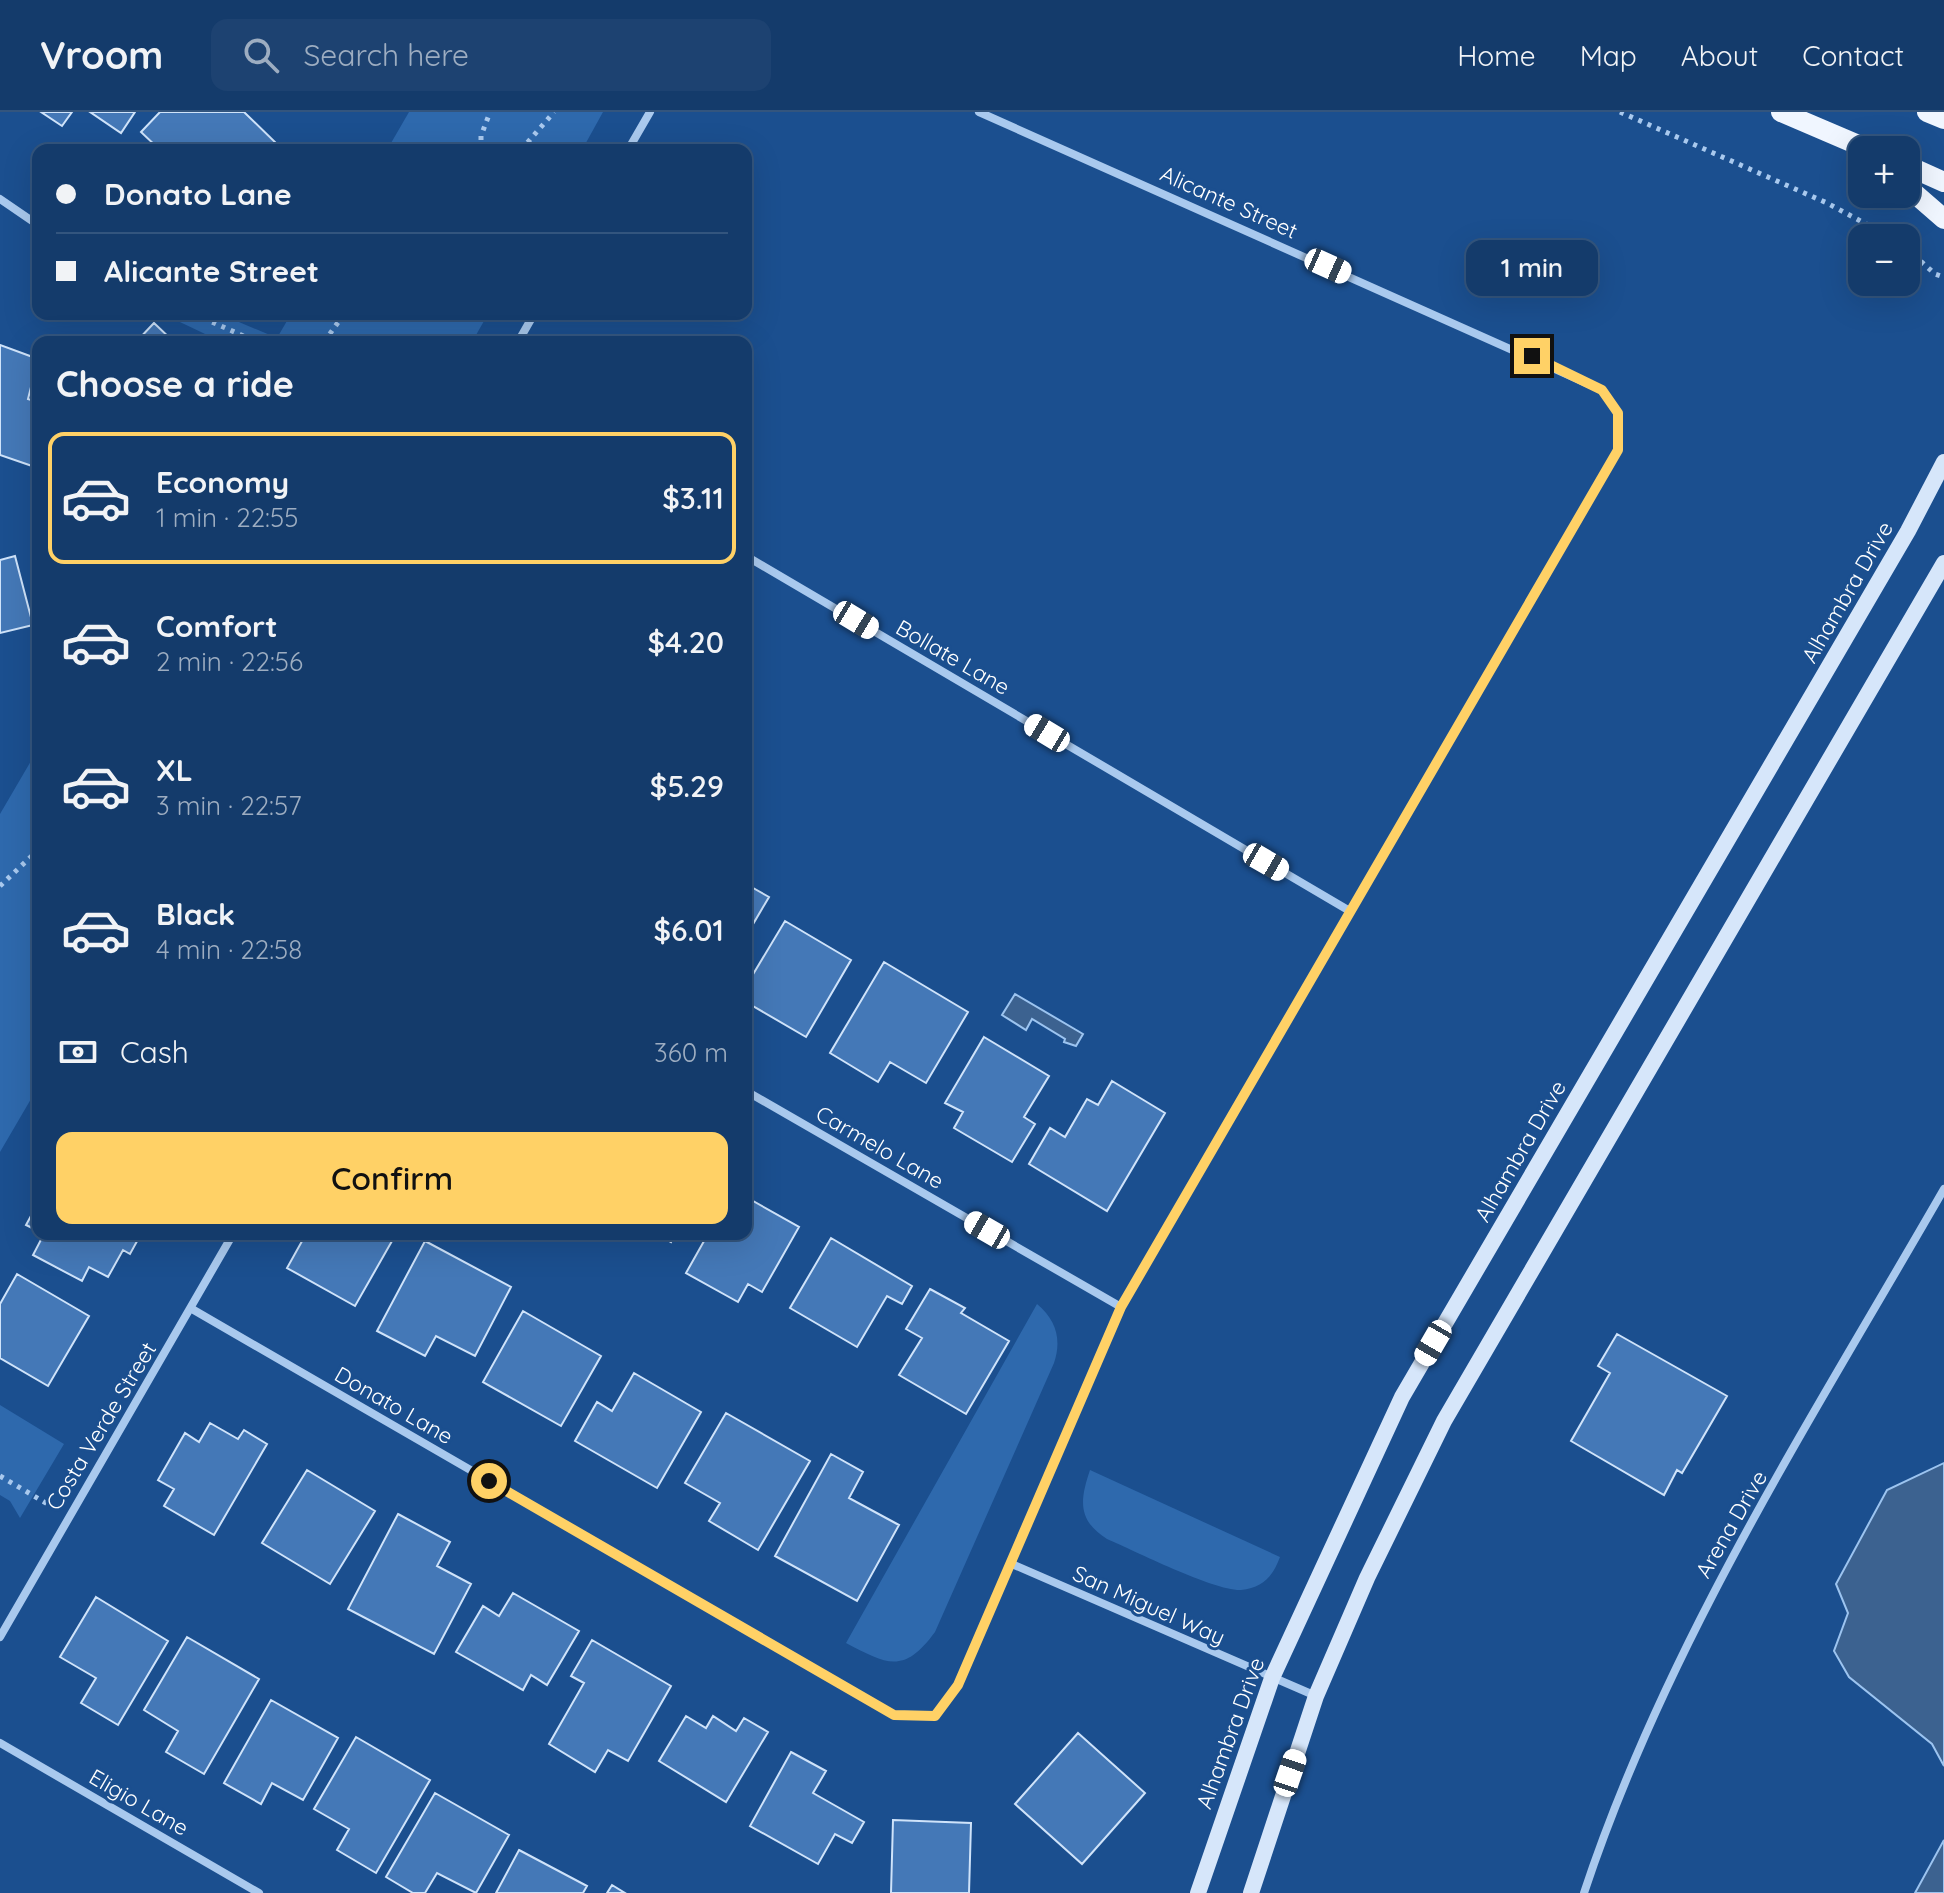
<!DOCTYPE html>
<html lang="en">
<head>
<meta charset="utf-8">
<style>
	:root { --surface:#143b6b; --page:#1d4271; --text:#f1f3f6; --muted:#9dadc1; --line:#33557e; --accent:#ffd166 }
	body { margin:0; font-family:Quicksand,sans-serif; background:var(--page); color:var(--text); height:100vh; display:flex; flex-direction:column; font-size:30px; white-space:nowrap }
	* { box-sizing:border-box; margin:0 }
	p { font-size:26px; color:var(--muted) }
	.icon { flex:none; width:44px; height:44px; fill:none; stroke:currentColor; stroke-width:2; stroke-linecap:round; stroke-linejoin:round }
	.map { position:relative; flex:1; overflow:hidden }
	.details { position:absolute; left:32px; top:224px; width:720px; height:904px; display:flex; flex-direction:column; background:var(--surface); border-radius:16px; box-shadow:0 8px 32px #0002,0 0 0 2px var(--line) }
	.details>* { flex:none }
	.hud { position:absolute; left:32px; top:32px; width:720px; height:176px; border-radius:16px; box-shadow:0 8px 32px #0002,0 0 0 2px var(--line); display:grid; align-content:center; height:176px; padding:0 24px; background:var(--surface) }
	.buttons { position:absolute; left:1848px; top:24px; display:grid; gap:16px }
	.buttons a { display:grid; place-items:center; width:72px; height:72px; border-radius:16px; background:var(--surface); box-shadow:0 8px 32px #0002,0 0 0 2px var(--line); font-size:40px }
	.end { position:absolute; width:36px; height:36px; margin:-18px; border:10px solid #ffd166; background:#111; box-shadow:0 0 0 4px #111 }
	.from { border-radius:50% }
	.bubble { position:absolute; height:56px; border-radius:16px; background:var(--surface); box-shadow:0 8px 32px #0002,0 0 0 2px var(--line); font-size:26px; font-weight:600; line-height:56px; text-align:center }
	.car { position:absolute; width:24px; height:48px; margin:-24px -12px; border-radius:10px; box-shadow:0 0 6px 2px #0007; background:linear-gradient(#fff 24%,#345 0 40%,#fff 0 76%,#345 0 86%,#fff 0) }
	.hud b { display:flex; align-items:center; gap:28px; height:76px; font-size:30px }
	.hud b+b { border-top:2px solid var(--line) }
	.hud i { width:20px; height:20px; background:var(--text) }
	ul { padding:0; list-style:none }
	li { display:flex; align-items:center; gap:24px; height:132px; margin:0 16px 12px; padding:0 8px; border:4px solid transparent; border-radius:16px }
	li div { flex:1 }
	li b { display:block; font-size:30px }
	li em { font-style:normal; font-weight:600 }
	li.selected { border-color:var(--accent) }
	li>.icon { width:72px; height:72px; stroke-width:1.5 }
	h2 { padding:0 24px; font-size:36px; line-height:96px }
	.pay { display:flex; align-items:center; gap:20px; height:88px; padding:0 24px; font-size:30px }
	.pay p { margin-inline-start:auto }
	.action { display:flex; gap:16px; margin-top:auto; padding:16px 24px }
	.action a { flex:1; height:92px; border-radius:16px; background:var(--accent); color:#111; font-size:32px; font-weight:600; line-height:92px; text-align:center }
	header { display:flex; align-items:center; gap:48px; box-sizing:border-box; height:112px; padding:0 40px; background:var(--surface); border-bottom:2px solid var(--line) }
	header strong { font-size:38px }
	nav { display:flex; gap:44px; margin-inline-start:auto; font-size:28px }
	.search { width:560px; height:72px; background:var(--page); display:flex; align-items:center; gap:20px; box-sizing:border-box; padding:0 28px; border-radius:16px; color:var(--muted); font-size:30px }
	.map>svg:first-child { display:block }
</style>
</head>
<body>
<header>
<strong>Vroom</strong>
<div class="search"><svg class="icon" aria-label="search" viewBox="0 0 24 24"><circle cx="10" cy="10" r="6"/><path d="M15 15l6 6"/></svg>Search here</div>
<nav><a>Home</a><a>Map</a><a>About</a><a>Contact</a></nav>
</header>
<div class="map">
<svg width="1944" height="1781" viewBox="0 0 1944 1781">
	<rect width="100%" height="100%" fill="#1b4f8f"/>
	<path fill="#2e69ad" d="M409 0H603L582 38H387Z
		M163 202H220L277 226 291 202H488L472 230H222Z
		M38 637V975L0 1040V702Z
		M1037 1192C1056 1208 1062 1227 1054 1251L935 1520C904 1562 888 1553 846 1531Z
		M0 1293 64 1332 20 1406 10 1389 0 1383Z
		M1090 1358 1280 1445C1273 1464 1263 1476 1241 1478 1214 1479 1135 1439 1107 1427 1077 1408 1080 1388 1090 1358Z"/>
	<path fill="#3c6290" stroke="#9cc4f0" stroke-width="2" d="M1015 882 1083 922 1076 934 1064 930 1065 927 1032 907 1026 918 1002 903Z
		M1944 1351V1654L1932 1632 1849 1565 1834 1539 1848 1501 1836 1472 1887 1378Z
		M1944 1728V1781H1915Z"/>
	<path fill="#4478b7" stroke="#cfe3fa" stroke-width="2" d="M41 0H72L62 14Z
		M90 0H135L121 21Z
		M160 0H244L279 34 275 38H160L141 20Z
		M154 211 174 230H136Z
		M0 233 38 247 28 287 38 290V356L0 343Z
		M15 444 33 513 0 521V448Z
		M746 772 769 785 746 824Z
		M785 809 851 848 806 925 746 890V874Z
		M884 850 968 900 926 971 890 950 878 970 830 941Z
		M984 925 1049 964 1024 1005 1035 1012 1012 1050 954 1016 963 1000 945 991Z
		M1112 969 1165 1001 1107 1099 1029 1052 1050 1016 1065 1025 1087 987 1098 993Z
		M746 1085 799 1115 762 1180 748 1172 738 1190 686 1161 708 1122H746Z
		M38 1091V1119L26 1113Z
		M44 1122H43H141L130 1142 123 1138 108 1165 89 1155 82 1169 33 1143Z
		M306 1122H396L355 1194 287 1156Z
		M657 1122H675L671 1130Z
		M831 1126 912 1174 902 1192 887 1184 857 1235 790 1196Z
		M425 1129 511 1175 475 1244 436 1224 425 1244 377 1219Z
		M17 1162 89 1204 48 1274 0 1246V1192Z
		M930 1177 965 1196 961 1201 1009 1229 966 1302 899 1263 922 1226 906 1217Z
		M523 1199 601 1244 561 1314 483 1270Z
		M1617 1222 1727 1284 1682 1361 1677 1358 1664 1383 1571 1329 1610 1261 1598 1254Z
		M634 1261 701 1300 657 1376 575 1329 597 1290 612 1299Z
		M726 1301 810 1349 758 1438 709 1409 720 1391 685 1371Z
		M210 1311 238 1327 244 1318 267 1332 214 1423 164 1394 174 1377 158 1368 185 1321 199 1330Z
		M831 1342 863 1360 849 1386 899 1413 857 1489 775 1444Z
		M307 1358 375 1399 330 1472 262 1431Z
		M398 1402 450 1430 437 1454 471 1472 434 1542 348 1497Z
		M513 1481 579 1519 547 1573 531 1563 523 1578 456 1540 483 1494 499 1504Z
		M96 1485 168 1529 118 1613 81 1591 96 1566 60 1545Z
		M187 1525 259 1567 204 1662 166 1640 178 1619 144 1598Z
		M592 1528 671 1574 628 1649 608 1638 595 1660 549 1632 584 1571 571 1564Z
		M271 1588 338 1626 303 1688 272 1671 261 1692 224 1671Z
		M686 1604 706 1616 713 1604 736 1619 744 1606 768 1620 726 1690 659 1649Z
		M1078 1621 1145 1681 1082 1752 1015 1692Z
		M356 1625 430 1668 376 1761 337 1738 349 1717 314 1697Z
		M791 1640 826 1659 813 1681 864 1710 852 1731 835 1722 818 1752 750 1714Z
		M435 1681 509 1723 476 1781 437 1761 425 1781H413L386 1765Z
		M893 1708 971 1711 969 1781H891Z
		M519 1738 587 1774 583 1781H496Z
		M612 1773 625 1781H607Z"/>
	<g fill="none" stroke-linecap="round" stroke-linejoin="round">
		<path stroke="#a9c9ee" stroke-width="5" stroke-dasharray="4 6" stroke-linecap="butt" d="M1620 0 1827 91 1892 126
			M481 38V24L490 0
			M521 38 554 0
			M1906 136 1935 162 1944 165
			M194 202 257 230
			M324 230 344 202
			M0 774 38 738
			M0 1364 51 1394"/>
		<path stroke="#a9c9ee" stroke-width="8" d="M628 38 650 0
			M0 87 38 113
			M518 230 534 202
			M746 444 1348 798
			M746 979 1121 1195
			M192 1197 894 1603 935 1604 958 1573 1121 1195 1618 338V301L1602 278 979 0
			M1012 1452 1316 1584
			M0 1525 233 1122
			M0 1631 259 1781
			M1584 1781C1667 1530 1813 1305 1944 1077"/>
		<path stroke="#d6e6fa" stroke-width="16" d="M1198 1781 1272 1566 1402 1285 1908 419 1944 350
			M1251 1781 1316 1584 1367 1466 1444 1309 1944 451"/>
		<path stroke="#f0f6ff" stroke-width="20" d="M1781 0 1870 38
			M1927 0 1944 7
			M1906 53 1944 70
			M1906 74 1944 107"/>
	</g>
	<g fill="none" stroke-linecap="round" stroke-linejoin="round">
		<path stroke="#ffd166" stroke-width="10" d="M489 1369 894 1603 935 1604 958 1573 1121 1195 1618 338V301L1602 278 1532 244"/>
	</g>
	<g text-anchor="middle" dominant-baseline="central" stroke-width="6" stroke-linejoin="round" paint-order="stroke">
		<g font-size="22" fill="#fff" stroke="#1b4f8f">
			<text transform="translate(1229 90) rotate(24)">Alicante Street</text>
			<text transform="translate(1847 480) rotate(-60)">Alhambra Drive</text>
			<text transform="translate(953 545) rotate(30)">Bollate Lane</text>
			<text transform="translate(880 1035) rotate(30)">Carmelo Lane</text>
			<text transform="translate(1520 1039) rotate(-60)">Alhambra Drive</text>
			<text transform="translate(394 1293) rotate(30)">Donato Lane</text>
			<text transform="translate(101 1314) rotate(-59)">Costa Verde Street</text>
			<text transform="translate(1731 1412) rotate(-60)">Arena Drive</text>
			<text transform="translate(1149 1493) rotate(24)">San Miguel Way</text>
			<text transform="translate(1230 1621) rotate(-70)">Alhambra Drive</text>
			<text transform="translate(139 1690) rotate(30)">Eligio Lane</text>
		</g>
	</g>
</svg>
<div class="buttons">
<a>+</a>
<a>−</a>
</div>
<i class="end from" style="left:489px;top:1369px"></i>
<i class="end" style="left:1532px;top:244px"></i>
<div class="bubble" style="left:1466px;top:128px;width:132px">1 min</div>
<i class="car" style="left:1328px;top:154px;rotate:114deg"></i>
<i class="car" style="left:856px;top:508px;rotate:121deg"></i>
<i class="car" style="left:1047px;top:621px;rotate:301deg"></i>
<i class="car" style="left:1266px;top:750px;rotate:120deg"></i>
<i class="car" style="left:987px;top:1118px;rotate:300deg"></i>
<i class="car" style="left:1433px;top:1231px;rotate:210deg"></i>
<i class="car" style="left:1290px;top:1661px;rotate:19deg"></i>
<div class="hud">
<b><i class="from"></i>Donato Lane</b>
<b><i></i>Alicante Street</b>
</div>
<section class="details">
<h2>Choose a ride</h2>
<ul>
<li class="selected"><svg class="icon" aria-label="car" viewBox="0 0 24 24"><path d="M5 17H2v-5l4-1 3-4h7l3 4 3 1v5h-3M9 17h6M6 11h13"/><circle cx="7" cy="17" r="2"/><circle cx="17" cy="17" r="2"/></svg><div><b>Economy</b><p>1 min · 22:55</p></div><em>$3.11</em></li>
<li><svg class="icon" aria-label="car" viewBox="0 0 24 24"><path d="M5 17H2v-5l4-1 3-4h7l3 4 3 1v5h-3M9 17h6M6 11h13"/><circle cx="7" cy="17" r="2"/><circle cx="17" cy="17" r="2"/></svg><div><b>Comfort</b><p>2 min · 22:56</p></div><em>$4.20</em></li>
<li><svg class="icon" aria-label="car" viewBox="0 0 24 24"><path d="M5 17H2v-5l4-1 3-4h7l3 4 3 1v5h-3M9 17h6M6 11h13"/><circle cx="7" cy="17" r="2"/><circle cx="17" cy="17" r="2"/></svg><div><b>XL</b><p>3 min · 22:57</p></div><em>$5.29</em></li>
<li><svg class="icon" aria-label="car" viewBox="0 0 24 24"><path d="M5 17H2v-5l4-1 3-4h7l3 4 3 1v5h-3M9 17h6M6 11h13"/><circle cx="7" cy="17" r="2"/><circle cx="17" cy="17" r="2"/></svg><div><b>Black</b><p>4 min · 22:58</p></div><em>$6.01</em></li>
</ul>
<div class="pay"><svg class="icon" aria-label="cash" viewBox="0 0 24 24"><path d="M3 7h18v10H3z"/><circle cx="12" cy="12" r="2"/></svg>Cash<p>360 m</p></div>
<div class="action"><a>Confirm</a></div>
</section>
</div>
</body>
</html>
